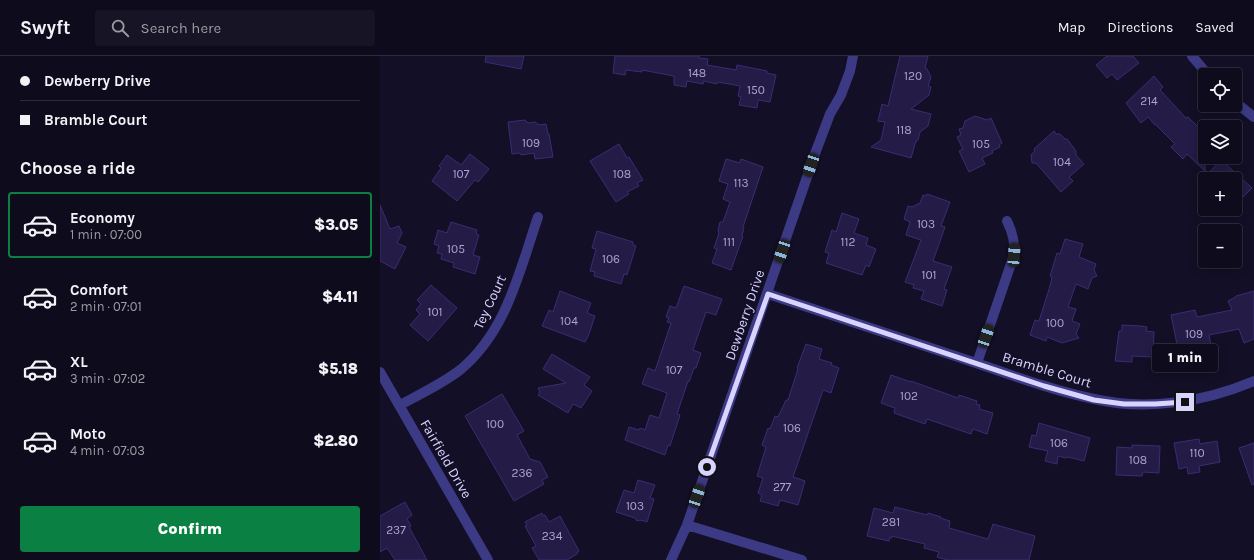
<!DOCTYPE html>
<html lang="en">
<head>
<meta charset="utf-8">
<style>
	:root { --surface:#0e0b1c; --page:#171425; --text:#f1f3f6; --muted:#9b9ba3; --line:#2e2b3b; --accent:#0b8043 }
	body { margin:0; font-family:Karla,sans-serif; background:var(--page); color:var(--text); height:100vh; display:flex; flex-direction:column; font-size:15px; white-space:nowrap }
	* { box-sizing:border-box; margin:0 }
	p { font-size:13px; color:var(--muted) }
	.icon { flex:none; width:22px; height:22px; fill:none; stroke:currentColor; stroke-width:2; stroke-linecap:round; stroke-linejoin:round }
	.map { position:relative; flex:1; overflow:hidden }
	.drawer { display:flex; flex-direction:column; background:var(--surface); width:380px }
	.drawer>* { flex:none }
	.banner { display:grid; align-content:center; height:88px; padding:0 20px; background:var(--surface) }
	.fabs { position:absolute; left:818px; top:12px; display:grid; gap:8px }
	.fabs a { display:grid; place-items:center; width:44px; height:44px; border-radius:4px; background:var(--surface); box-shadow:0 2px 10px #0003,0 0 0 1px var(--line); font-size:20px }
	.end { position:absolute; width:18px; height:18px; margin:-9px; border:5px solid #d9d4ff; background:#111; box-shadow:0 0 0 2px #111 }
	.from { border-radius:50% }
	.bubble { position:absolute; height:28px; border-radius:4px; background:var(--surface); box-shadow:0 2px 10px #0003,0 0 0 1px var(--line); font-size:13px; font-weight:800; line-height:28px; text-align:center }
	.car { position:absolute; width:12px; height:24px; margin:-12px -6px; border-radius:5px; box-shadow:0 0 3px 1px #0007; background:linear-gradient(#222 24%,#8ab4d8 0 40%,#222 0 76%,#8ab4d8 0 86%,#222 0) }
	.banner b { display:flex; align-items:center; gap:14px; height:38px; font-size:15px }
	.banner b+b { border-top:1px solid var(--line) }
	.banner i { width:10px; height:10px; background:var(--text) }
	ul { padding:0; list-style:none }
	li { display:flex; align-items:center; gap:12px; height:66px; margin:0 8px 6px; padding:0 12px; border:2px solid transparent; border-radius:4px }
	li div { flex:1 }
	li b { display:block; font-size:15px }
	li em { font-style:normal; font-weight:800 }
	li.active { border-color:var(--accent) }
	li>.icon { width:36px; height:36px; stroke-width:1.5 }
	h2 { padding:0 20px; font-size:18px; line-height:48px }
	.cta { display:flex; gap:8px; margin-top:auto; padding:8px 20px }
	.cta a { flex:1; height:46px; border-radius:4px; background:var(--accent); color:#fff; font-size:16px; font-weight:800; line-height:46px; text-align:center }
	header { display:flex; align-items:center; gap:24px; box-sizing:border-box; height:56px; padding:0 20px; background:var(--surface); border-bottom:1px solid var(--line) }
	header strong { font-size:19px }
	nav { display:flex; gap:22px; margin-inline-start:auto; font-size:14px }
	.search { width:280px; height:36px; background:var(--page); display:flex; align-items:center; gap:10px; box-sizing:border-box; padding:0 14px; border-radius:4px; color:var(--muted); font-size:15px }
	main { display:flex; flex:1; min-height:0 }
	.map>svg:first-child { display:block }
</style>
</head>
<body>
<header>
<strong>Swyft</strong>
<div class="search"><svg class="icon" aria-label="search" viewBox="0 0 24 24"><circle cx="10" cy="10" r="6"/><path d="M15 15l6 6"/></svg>Search here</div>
<nav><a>Map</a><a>Directions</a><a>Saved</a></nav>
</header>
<main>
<section class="drawer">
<div class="banner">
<b><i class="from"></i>Dewberry Drive</b>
<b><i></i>Bramble Court</b>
</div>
<h2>Choose a ride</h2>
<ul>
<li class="active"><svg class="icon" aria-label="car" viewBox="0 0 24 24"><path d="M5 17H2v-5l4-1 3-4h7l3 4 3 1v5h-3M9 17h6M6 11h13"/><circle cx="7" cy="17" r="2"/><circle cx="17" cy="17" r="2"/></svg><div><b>Economy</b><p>1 min · 07:00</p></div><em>$3.05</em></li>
<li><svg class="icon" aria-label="car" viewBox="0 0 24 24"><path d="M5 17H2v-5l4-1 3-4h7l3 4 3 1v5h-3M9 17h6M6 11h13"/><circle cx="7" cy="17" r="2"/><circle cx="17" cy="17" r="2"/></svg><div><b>Comfort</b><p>2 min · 07:01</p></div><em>$4.11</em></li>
<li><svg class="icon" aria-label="car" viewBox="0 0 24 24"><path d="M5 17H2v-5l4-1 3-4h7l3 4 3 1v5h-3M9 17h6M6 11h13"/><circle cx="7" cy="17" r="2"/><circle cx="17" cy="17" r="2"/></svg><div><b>XL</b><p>3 min · 07:02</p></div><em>$5.18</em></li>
<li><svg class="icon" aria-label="car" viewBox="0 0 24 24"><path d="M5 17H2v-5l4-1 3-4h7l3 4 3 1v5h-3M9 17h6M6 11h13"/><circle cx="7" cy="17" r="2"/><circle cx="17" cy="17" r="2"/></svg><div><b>Moto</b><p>4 min · 07:03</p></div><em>$2.80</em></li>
</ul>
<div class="cta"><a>Confirm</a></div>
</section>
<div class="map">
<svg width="874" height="504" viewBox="0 0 874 504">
	<rect width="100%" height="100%" fill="#130f26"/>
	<path fill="#241b47" stroke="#3b2d73" d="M106 0H144L141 13 105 6Z
		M235 0H319V2L328 3 327 9 356 14 357 9 387 15V17L396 19 390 46 378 44 377 52 359 49 361 41 358 40 360 30 338 26 337 28 324 25 323 28 307 25 306 31 294 29V20L262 14V16L246 14 245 19 233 17Z
		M520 0H548L545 12 547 13 551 21 548 30 551 31 549 39 531 53 551 58 548 70 540 76 538 84H537L535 88 531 102 491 91 501 84 505 66 498 65 502 48 508 50Z
		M727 0H753L759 7 737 24 732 18 727 22 716 9Z
		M774 20 783 31 780 34 806 62 808 61 825 78V115L807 98 803 103 791 91 795 88 775 68V69L768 61 761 67 746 47Z
		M595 60 607 64 611 62 622 87 619 89 620 91 612 95 613 97 602 102 605 108 589 116 579 95 583 93 577 81 581 79 579 73 583 72 585 65Z
		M145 64 148 67 155 66 159 69 166 68 168 78H169L173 101 155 103 154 97 141 99 140 97 132 98 128 66Z
		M674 75 676 78H680L685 83H687L696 95V99L704 108 689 121 693 125 681 136 656 107H652L651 99 655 95 654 93Z
		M239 88 247 102 249 101 263 124 257 127 259 130 247 136 249 138 236 146 210 105Z
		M90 98 109 113 98 126 95 124 77 145 52 125 61 112 59 110 67 99 81 109Z
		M346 103 360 107 361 103 383 111 363 171H364L362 180 363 181 362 183 351 214 332 207 337 193 334 192 339 177 338 174 340 166H343L350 146 343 143 348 128 339 125Z
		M841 104 872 132 855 149V123H823Z
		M547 138 570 146 561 170 565 171 553 205 572 211 564 233 567 234 562 250 541 243 544 235 533 232 534 229 525 226 541 184 526 179 530 166 524 163 528 150 532 151 540 147 543 139 546 140Z
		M0 149 10 173 19 170 22 177 17 187 26 191 15 213 0 205Z
		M462 157 479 163 474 177 488 182 486 189 496 193 489 211 486 209 482 219 446 207 449 197 445 196 452 174 456 176Z
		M71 166 97 174 96 178 99 179 93 199 100 201 95 218 73 211 74 207 61 203 62 198 57 197 59 190 54 188 58 174 67 177Z
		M217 175 253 186V189L256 190 247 219 244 218 241 228 214 220 215 216 210 215 216 193 212 192Z
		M685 183 703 188 699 201 716 208 714 214 717 220 712 222 708 233 696 228 688 251 696 253 692 265 700 268 696 278 699 282 682 287 667 281 666 285 650 279 655 264 659 265 670 230 672 221 670 220 677 197 680 198Z
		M51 229 77 252 48 285 30 269 40 258 36 254 41 248 37 244Z
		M304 230 342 243 336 259 326 256 313 294 321 297 316 312H314L309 326 308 325 297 358 300 359 290 390 288 389 285 399 245 384 249 371 259 374 260 372 265 374 270 359 279 362 287 337 262 328 268 312 275 315 291 267 287 266 289 262 286 261 290 250 296 252Z
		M180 235 211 247 207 257 215 260 209 278 205 286 162 270 169 254 173 256Z
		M874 235V283L864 287 859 273 829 279 832 296 800 303 791 259 815 254 817 261 852 254 848 245 854 242 856 240Z
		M742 269 761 270 767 271 766 275 774 276 773 301 752 300V306L735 305 739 275H742Z
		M426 288 442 293 439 303 452 307 451 309 459 312 451 337 443 334 413 421 425 425 418 449 400 444 398 450 380 445 382 439 378 437 383 422 377 420 386 391 382 389 388 372 390 373 395 360 398 361 406 344H408L418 313 417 312Z
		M172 298 210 321 204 329 212 335 201 352 193 348 188 357 158 339 160 336 158 332 186 327 163 313Z
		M511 319 531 326V325L578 342 579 339 597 345 596 348 600 349 599 353 613 357 607 378 593 373 591 378 547 363 545 368 514 357 515 352 501 347Z
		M122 338 144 375 137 379 150 403 160 406 168 421 162 424 164 428 134 445 85 360Z
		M659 367 710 382 704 405 688 401 686 402 678 400 677 408 665 405 668 395 649 391 652 379 656 380Z
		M819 383 820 388 837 385 840 406 819 410 820 416 808 418 807 411 799 413 794 387Z
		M874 387V428L872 429 859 392Z
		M752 389 780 390 779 417 763 416 762 420 736 419 737 391 752 392Z
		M258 424 275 429 270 442 274 443 267 466 260 464 257 465 255 462 236 456 244 434 254 437Z
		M25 446 32 459 27 463 31 470 29 471 47 504H15L7 492 0 496V460Z
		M515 451 547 459 548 457 561 461 560 462 570 465 569 472 608 483 613 468 655 480 649 504H567L557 501 559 496 544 492 545 488 512 480V482L510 481 509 485 487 480 494 452 513 457Z
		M162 457 163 460 165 459 169 466 180 460 199 495 197 497V498L187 504H159L152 492 156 490 145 470 147 469 145 466Z"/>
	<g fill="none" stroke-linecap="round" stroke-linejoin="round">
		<path stroke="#3d3a85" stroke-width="10" d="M812 0 828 19
			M855 46 874 61
			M388 238C450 258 512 279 575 300 621 315 666 333 714 343 767 355 824 346 874 325
			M597 307 634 199C635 186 633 177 627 165
			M0 316 108 504
			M20 349C40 338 62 328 80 314 127 275 139 216 158 161
			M307 469 422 504
			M291 504 307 469 436 95 450 58 461 39 470 15 473 0"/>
	</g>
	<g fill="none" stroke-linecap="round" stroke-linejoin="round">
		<path stroke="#d9d4ff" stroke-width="5" d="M327 411 388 238 664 330 714 344 744 348H775L805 346"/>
	</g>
	<g text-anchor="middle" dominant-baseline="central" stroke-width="3.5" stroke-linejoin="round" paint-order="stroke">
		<g font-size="12" fill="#aca6d1">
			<text x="317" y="17">148</text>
			<text x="533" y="20">120</text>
			<text x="376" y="34">150</text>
			<text x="769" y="45">214</text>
			<text x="524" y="74">118</text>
			<text x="151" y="87">109</text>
			<text x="601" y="88">105</text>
			<text x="682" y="106">104</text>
			<text x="81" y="118">107</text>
			<text x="242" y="118">108</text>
			<text x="361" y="127">113</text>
			<text x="546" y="168">103</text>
			<text x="349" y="186">111</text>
			<text x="468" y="186">112</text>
			<text x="76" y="193">105</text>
			<text x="231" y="203">106</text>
			<text x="549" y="219">101</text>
			<text x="55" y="256">101</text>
			<text x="189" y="265">104</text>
			<text x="675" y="267">100</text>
			<text x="814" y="278">109</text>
			<text x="294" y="314">107</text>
			<text x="529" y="340">102</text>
			<text x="115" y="368">100</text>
			<text x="412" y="372">106</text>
			<text x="679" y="387">106</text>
			<text x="817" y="397">110</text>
			<text x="758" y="404">108</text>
			<text x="142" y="417">236</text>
			<text x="402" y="431">277</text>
			<text x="255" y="450">103</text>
			<text x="511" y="466">281</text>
			<text x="16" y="474">237</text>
			<text x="172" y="480">234</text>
		</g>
		<g font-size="14" fill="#d9d4ff" stroke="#130f26">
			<text transform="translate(110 246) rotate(-65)">Tey Court</text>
			<text transform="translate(365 259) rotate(-71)">Dewberry Drive</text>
			<text transform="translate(667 314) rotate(17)">Bramble Court</text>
			<text transform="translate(66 403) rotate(60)">Fairfield Drive</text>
		</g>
	</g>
</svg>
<div class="fabs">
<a><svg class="icon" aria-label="locate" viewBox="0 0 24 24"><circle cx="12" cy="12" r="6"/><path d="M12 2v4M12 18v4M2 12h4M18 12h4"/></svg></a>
<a><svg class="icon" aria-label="layers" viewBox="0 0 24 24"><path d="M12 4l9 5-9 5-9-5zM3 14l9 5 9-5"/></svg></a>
<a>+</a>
<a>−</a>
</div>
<i class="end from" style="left:327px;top:411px"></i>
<i class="end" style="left:805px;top:346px"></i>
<div class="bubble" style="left:772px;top:288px;width:66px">1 min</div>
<i class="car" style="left:431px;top:109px;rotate:199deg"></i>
<i class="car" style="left:402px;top:195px;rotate:199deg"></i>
<i class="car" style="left:634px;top:199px;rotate:4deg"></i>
<i class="car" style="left:606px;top:280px;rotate:19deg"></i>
<i class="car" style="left:317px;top:440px;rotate:19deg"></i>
</div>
</main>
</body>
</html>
